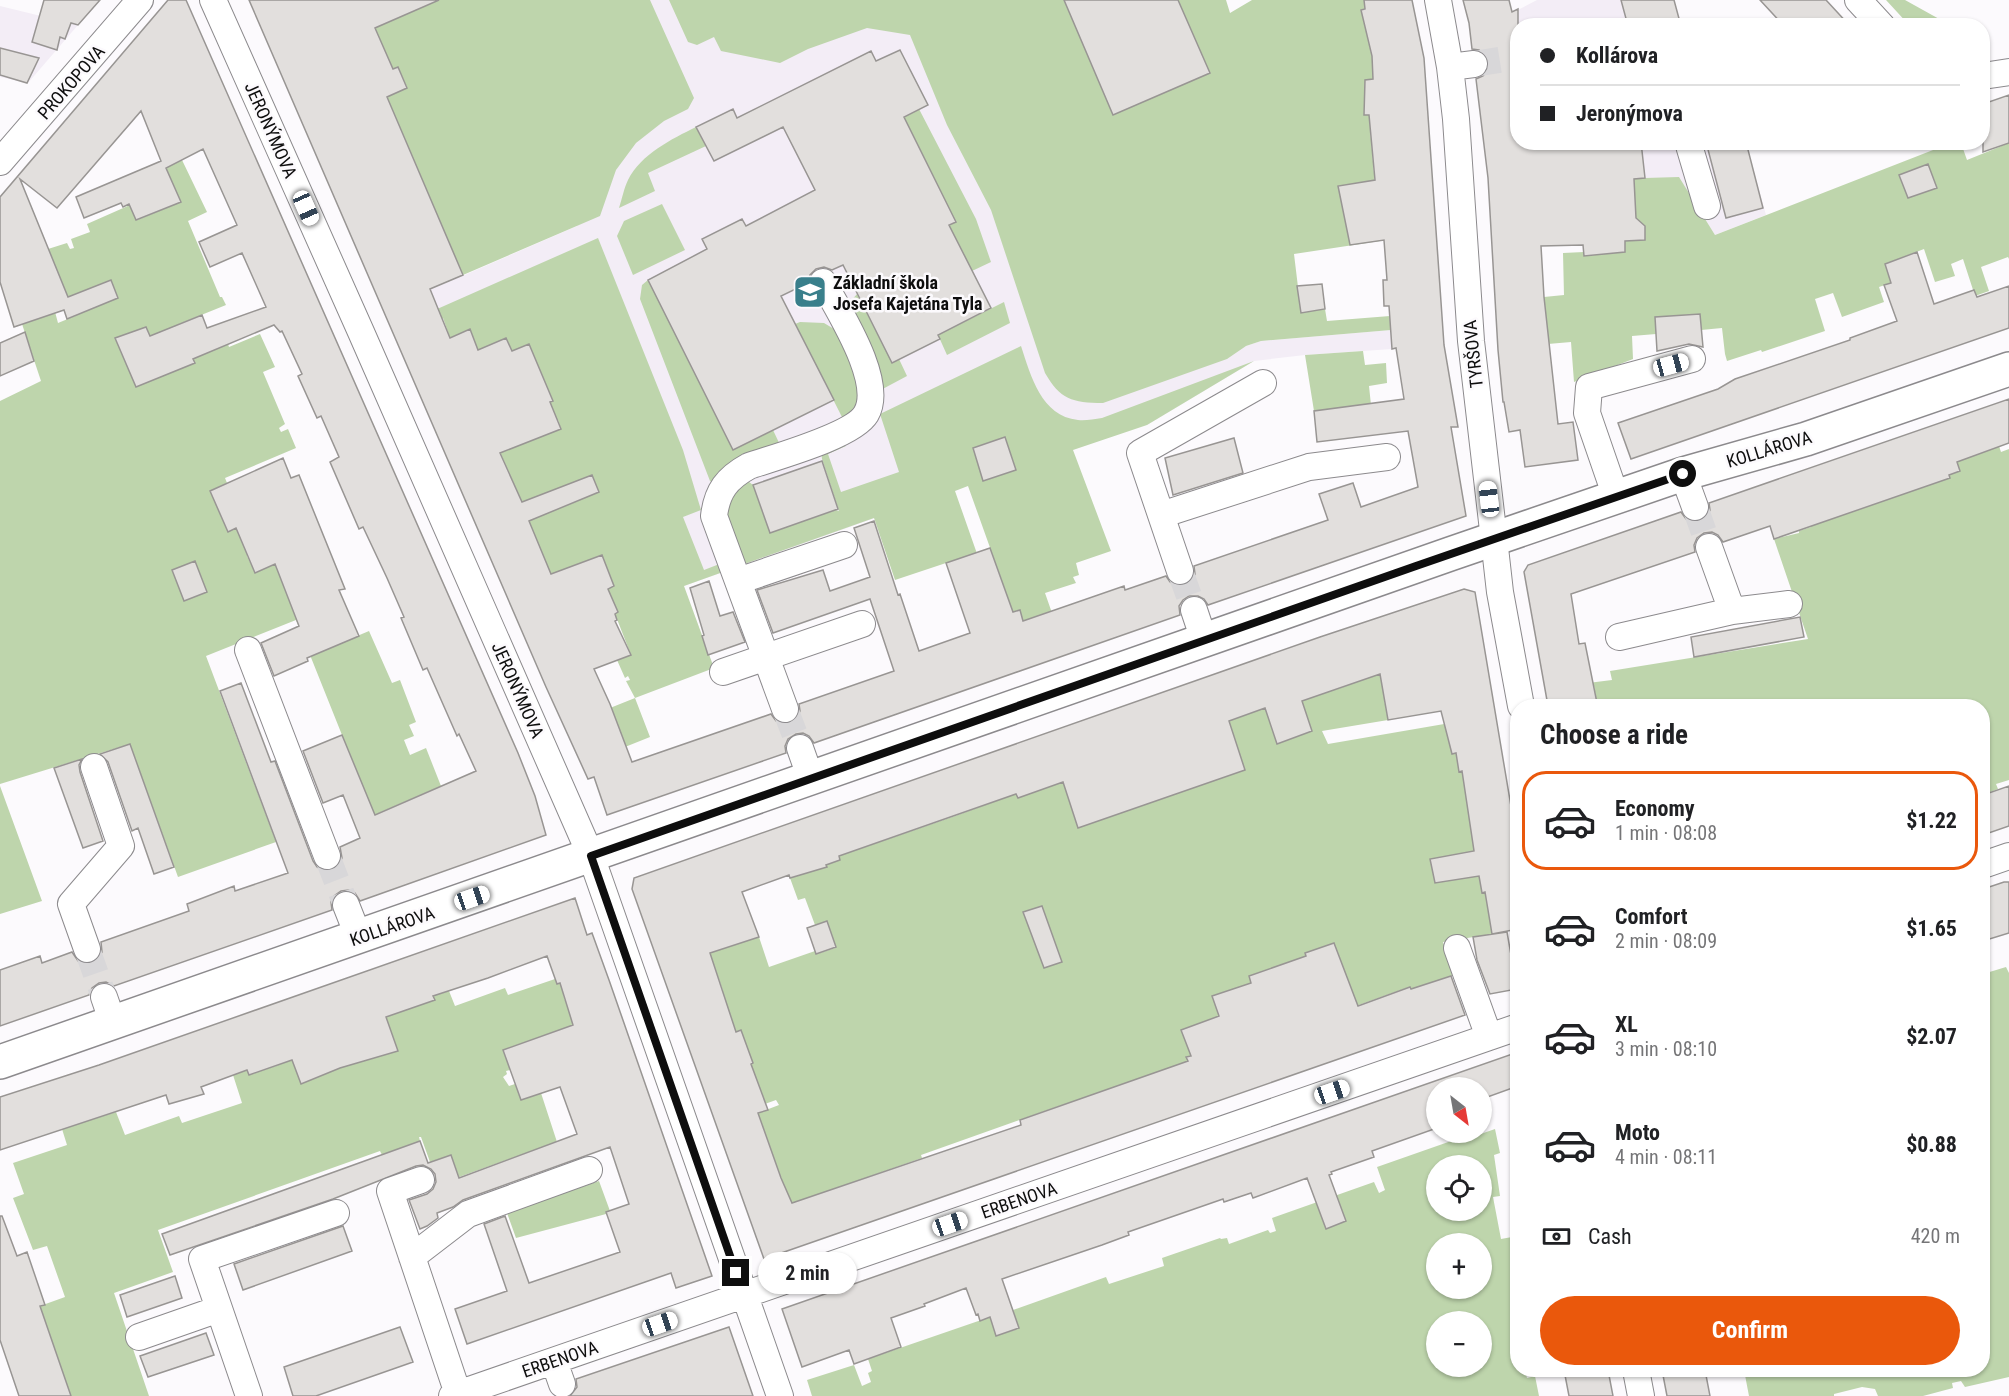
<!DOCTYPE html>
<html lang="en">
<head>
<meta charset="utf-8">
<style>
	:root { --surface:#fff; --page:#f2f2f2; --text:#202124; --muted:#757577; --line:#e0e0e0; --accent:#ea580c }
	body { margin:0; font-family:"Roboto Condensed",sans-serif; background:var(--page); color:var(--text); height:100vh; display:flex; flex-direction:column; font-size:22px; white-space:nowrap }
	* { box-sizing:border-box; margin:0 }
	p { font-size:20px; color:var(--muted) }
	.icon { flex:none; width:33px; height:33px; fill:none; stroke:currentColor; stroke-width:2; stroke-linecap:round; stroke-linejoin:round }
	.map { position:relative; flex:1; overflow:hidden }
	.drawer { position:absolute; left:1510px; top:699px; width:480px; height:678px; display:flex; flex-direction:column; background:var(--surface); border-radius:24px; box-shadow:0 2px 4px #0004 }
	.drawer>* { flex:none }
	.hud { position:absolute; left:1510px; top:18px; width:480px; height:132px; border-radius:24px; box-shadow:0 2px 4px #0004; display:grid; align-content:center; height:132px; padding:0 30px; background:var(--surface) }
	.needle { width:39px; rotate:149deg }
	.controls { position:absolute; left:1426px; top:1077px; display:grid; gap:12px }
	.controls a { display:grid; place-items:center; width:66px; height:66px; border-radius:50%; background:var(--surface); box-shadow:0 2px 4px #0004; font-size:30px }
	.end { position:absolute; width:27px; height:27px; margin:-14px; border:8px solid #0e0e0e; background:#fff; box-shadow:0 0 0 3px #fff }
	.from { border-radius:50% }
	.bubble { position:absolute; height:42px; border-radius:21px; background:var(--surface); box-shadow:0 2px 4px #0004; font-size:20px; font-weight:700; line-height:42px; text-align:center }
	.car { position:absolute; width:18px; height:36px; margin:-18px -9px; border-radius:8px; box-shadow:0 0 4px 2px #0007; background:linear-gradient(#fff 24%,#345 0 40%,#fff 0 76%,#345 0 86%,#fff 0) }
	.hud b { display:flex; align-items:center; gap:21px; height:57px; font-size:22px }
	.hud b+b { border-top:2px solid var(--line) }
	.hud i { width:15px; height:15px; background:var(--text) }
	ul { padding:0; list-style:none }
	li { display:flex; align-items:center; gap:18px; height:99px; margin:0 12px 9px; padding:0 18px; border:3px solid transparent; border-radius:24px }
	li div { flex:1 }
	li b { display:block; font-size:22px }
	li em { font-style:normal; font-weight:700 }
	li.on { border-color:var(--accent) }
	li>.icon { width:54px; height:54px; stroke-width:1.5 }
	h2 { padding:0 30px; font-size:27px; line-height:72px }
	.pay { display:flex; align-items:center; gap:15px; height:66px; padding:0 30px; font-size:22px }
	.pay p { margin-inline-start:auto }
	.action { display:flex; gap:12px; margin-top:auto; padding:12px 30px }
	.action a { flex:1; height:69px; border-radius:36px; background:var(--accent); color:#fff; font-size:24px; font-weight:700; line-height:69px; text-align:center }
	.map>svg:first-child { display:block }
</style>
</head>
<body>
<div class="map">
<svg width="2009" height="1396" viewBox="0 0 2009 1396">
	<rect width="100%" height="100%" fill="#fcfafd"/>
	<path fill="#f3edf6" d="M538 0H978L1006 113 1099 396 1261 341 1391 330 1392 349 1305 355 1254 361 1147 425 1005 437 920 466 875 518 684 586 607 352 444 322 442 318 396 338 384 310 577 226Z
		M1537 0H1673L1680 25 1518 26 1481 117 1470 23 1518 10Z
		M0 6 78 25 28 83 0 77Z
		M1552 143H1746L1766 215 1715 235 1693 200 1565 208Z"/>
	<path fill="#bed5ac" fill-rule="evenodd" d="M439 0H650L694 98 688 109 664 121 636 143 616 170 600 216 463 275 387 97 407 87 398 67 393 69 389 60 374 66 359 35Z
		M669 0H1226L1230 13 1252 0H1364L1365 9 1361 10 1373 61V79L1365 80 1364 115 1376 114 1370 128 1380 241 1294 254 1301 312 1325 309 1327 321 1390 316 1391 330 1261 341 1246 346 1227 359 1103 403C1072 403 1060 399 1045 373L991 210 947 125 910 35 867 28 808 49 780 63 721 51 714 37 697 45 688 42Z
		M1886 0H1905L1950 25H1909Z
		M919 109 976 219 991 262 972 271 949 225 956 222 904 117Z
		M696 127 706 146 648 173 655 191 619 208C622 199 624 188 628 180 641 154 672 139 696 127Z
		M1951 143H1961L1967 160 2009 143V259L2008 257 1981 267 1989 291 1975 296 1963 259 1951 264 1955 276 1935 282 1924 249 1885 264 1891 283 1879 287 1884 302 1842 317 1833 293 1815 299 1825 331 1762 352 1761 350 1727 361 1725 354 1722 328 1701 330 1655 317 1656 334 1632 336 1633 359 1574 382 1571 342 1548 344 1544 297 1564 295 1563 253 1584 252 1585 256 1625 252V241L1645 239 1644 226 1636 218 1635 204H1624L1622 188 1644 169 1645 178 1679 177 1715 235Z
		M182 160 207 212 188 221 220 297H222L226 305 179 324 185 340 222 325 229 347 260 334 275 367 263 372 285 424 279 428 281 432 288 429 296 448 225 478 227 483 210 491 228 531 241 526 267 547 247 556 255 572 295 556 284 587 293 610 304 606 324 650 369 631 392 683 400 680 416 722 409 725 414 736 404 740 410 755 426 748 441 786 374 815 296 620 206 656 276 842 178 877 130 744 0 784V401L41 381 22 324 30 321 51 297 58 323 75 316 48 249 67 243 70 249 74 248 71 239 90 232 87 224 130 205 137 220 181 202 166 168Z
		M662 204 685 250 633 275 617 236 624 221Z
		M598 238 683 450 701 510 683 517 704 570 722 563 723 572 684 586 714 668 635 698 650 737 620 749 616 739 622 736 616 720 609 721 605 710 635 698 626 681 630 680 628 676 625 678 617 660 631 655 615 614 618 612 614 603 570 621 563 606 568 603 565 596 560 598 557 590 562 587 559 582 554 584 534 540 536 539 531 526H529L519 504 522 502 479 404 490 400 497 416 542 397 545 405 553 401 529 344 512 351 506 338 478 350 470 330 450 338 443 318 396 338 392 329ZM549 418 551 422 558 420 561 429 507 450 505 443 534 432 532 425ZM571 484 578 501 552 511 548 501 526 510 522 503ZM602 555 614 586 576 601 570 585 587 579 581 563Z
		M648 280 733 450 773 430 781 447 716 485 710 481 640 299 642 285Z
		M857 294 892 363 899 359 907 376 877 392 849 303Z
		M1004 302 1010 323 947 355 938 335Z
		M800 322 824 323 844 335 861 398 845 423 795 324Z
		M1021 346C1031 376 1041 416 1078 420 1085 421 1094 419 1102 418L1254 361 1147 425 1073 450 1111 551 1076 563 1079 575 1073 577 1076 583 1045 593 1052 613 1023 621 1020 610 1013 612 968 486 955 491 988 585 952 561 895 580 874 518 739 566 723 525 727 495 744 478 753 485 770 532 836 510 839 511 822 459 821 449 840 443 846 446 828 454 841 492 899 472 880 414ZM1005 437 1015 470 984 481 973 448Z
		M1363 351 1365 365 1386 363 1387 383 1369 386 1371 405 1314 411 1305 355Z
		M1999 446 2001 452 2009 449V780L1996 784 1998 789 1983 795V706H1591V704L1597 703 1594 686 1588 687V683L1612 680 1610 671 1808 639 1774 539 1799 533V531L1811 527V525L1853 504 1855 511 1949 475 1957 461Z
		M1414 659 1406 695 1384 699 1388 720 1322 731 1328 744 1450 723 1448 736 1452 753H1456L1459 771H1462L1482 892H1487L1492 934 1443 942 1454 975 1411 992 1409 987 1328 1016 1202 1052 1187 1057 1189 1065 1056 1107 921 1155 922 1158 785 1206 789 1197 781 1178 758 1113 779 1105 776 1100 756 1107 751 1064 741 1030 733 1033 719 993 723 991 710 953 759 937 769 967 815 951 817 954 835 948 827 921 815 925 805 898 798 900 790 878 826 867V865L840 860 839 856 955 816 1007 797 1016 792 1018 798 1265 708 1278 743 1312 731 1300 696 1338 689Z
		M0 786 42 901 0 914Z
		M2006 967 2009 973V1377L1965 1387 1961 1381 1952 1383 1953 1388 1923 1396H1878L1875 1389 1862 1387 1834 1394V1396H1749L1744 1370H1983V974Z
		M555 979 557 984 562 982 564 998 576 1024 503 1050 510 1070 506 1071 507 1074 503 1077 509 1086 515 1084 521 1100 541 1093 557 1142 459 1177 451 1155 430 1162 421 1137H419L420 1141 382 1155 380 1151 158 1230 173 1272 114 1293 149 1396H71L40 1306 65 1297 47 1246 33 1250 13 1198 24 1194 13 1163 67 1145 62 1129 116 1112 125 1135 179 1116 182 1123 242 1103 233 1075 247 1070 249 1075 276 1066 386 1017 434 1000 433 996 449 991 455 1006 505 988 508 995Z
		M1495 1129 1500 1153 1494 1155 1500 1196 1493 1197 1501 1239 1512 1237 1518 1272V1370H1525L1527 1378 1535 1376 1539 1396H812L807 1380 854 1365 862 1386 871 1382 868 1373 872 1371 868 1359 990 1317 996 1336 1018 1329 1013 1310 1106 1277 1109 1284 1164 1266 1162 1258 1220 1238 1221 1239 1227 1238 1229 1244 1268 1230 1270 1233 1276 1231 1272 1218 1374 1182 1379 1193 1385 1190 1377 1167 1454 1140 1455 1143ZM1437 1166H1482V1210H1437ZM1437 1244H1482V1288H1437ZM1437 1322H1482V1366H1437Z
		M599 1181 610 1211 606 1214 516 1238 507 1213Z"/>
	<path fill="#e2dfdd" stroke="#989593" stroke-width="1.5" d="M44 0H100L78 25 71 23 65 39 60 37 57 50 32 42Z
		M168 0H186L518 753 535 796 546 835 360 901 355 893 349 890 341 891 334 896 331 902 332 910 114 986 106 982 99 983 92 988 89 995 0 1026V970L40 956 42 963 72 952 78 961 85 964 91 963 98 959 102 952 101 942 189 911 187 904 234 886 235 891 288 873 220 691 241 683 271 762 275 761 313 861 317 867 324 871 333 870 339 865 342 858 340 847 360 838 343 795 323 803 303 751 342 735 375 815 476 771 459 734 457 736 427 668 423 670 401 618 404 617 387 578 363 527 359 529 330 462 339 457 321 416 317 418 298 376 302 374 282 331 280 332 274 325 193 359 195 363 136 387 115 338 146 327 150 336 202 315 207 328 266 307 242 253 210 267 199 242 237 225 203 149 166 168 181 202 136 220 129 204 123 207 121 203 84 218 76 197 161 161 141 111 57 208 20 179 68 297 111 280 118 298 67 319 64 310 14 327 0 282V197Z
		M249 0H439L375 28 393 69 398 67 407 88 387 97 463 275 430 289 450 338 470 329 478 350 506 338 512 351 529 344 553 401 550 402 561 429 500 453 522 502 592 475 599 492 529 521 551 574 602 555 614 586 608 589 618 612 615 614 617 620 615 621 631 655 594 669 610 704 632 762 771 714 776 721 783 724 790 723 797 718 800 711 799 704 894 671 870 599 773 633 757 590 823 570 830 591 870 577 854 528 874 521 898 595 900 594 919 651 970 633 946 563 990 548 1013 612 1020 610 1023 621 1124 586 1125 590 1166 576 1170 582 1177 586 1185 585 1192 580 1195 574 1194 566 1328 520 1319 494 1353 483 1361 507 1418 487 1408 431 1317 442 1314 411 1404 399 1396 348 1392 349 1389 306H1384L1383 280H1387L1384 240 1350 245 1338 186 1375 180 1369 115H1364L1365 80 1373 79 1372 56 1361 10 1365 9 1364 0H1412L1424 58 1444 345 1458 427H1451L1466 516 1208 605 1204 599 1198 596H1189L1183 600 1179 606 1180 615 814 743 809 736 803 733 796 734 788 739 785 746 786 753 607 815 594 777 588 779 546 687Z
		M1064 0H1178L1210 73 1113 115Z
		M1463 0H1509L1512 12 1518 9V142H1578L1579 147 1617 142H1641L1645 178 1634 179 1636 218 1645 226V240L1625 241V252L1584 256 1583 245 1541 246 1544 297 1558 424 1573 422 1578 460 1525 467 1520 430 1509 432 1504 402H1503L1498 350 1488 178 1476 79 1483 76 1488 70 1489 63 1486 55 1479 50 1472 49 1469 23Z
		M1621 0H1674L1681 26H1628Z
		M1760 0H1826L1850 26H1784Z
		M0 48 39 58 27 83 0 75Z
		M900 50 928 105 904 117 956 222 949 225 991 308 938 335 940 339 892 363 843 265 832 270 824 267 816 269 810 275 808 283 781 296 834 400 733 450 648 280 707 249 702 239 742 219 746 226 815 190 783 127 714 161 696 127 733 109 737 118 871 51 876 61Z
		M2009 95V143L1983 152V104Z
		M1706 142H1746L1763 208 1726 218Z
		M1928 164 1937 188 1908 198 1899 175Z
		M1917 252 1934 304 1974 290 1977 297 2009 286V328L1631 459 1618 423 1718 389 1735 379 1850 340V338L1897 321 1884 285 1891 283 1885 264Z
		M1322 284 1325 309 1301 313 1297 286Z
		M1700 314 1703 347 1689 344 1657 351 1655 317Z
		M25 332 34 361 0 376V343Z
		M2009 399V443L1957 462 1960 471 1949 475 1950 478 1774 539 1770 526 1723 542 1718 535 1712 532 1704 533 1697 538 1694 545 1695 552 1571 594 1579 644 1585 643 1597 703 1591 704V706H1548L1524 572 1528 565 1681 512 1686 519 1692 522 1700 521 1707 516 1710 510 1709 503Z
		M1005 437 1016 470 983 481 973 448Z
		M1234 438 1243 473 1173 495 1165 458Z
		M283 458 291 478 299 475 345 589 339 590 359 636 307 658 308 661 274 676 261 643 299 626 275 564 255 573 236 528 228 532 210 491Z
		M822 461 838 509 770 533 753 485Z
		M195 561 207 592 184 601 172 570Z
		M709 581 720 616 733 612 745 642 708 655 702 636 704 635 690 588Z
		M1464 589 1475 592 1518 848V929L1492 934 1485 892 1482 893 1479 876 1435 883 1430 859 1474 851 1462 771 1459 772 1456 753 1452 754 1441 711 1388 720 1380 674 1302 701 1312 731 1277 744 1265 708 1229 721 1245 770 1078 828 1063 782 1018 798 1016 794 839 856 840 860 826 865 827 867 790 878 789 875 742 892 759 937 710 953 736 1032 741 1030 753 1063 751 1064 768 1110 758 1113 781 1178 792 1203 1021 1125 1020 1120 1188 1061 1186 1057 1191 1056 1181 1030 1219 1016 1212 996 1251 983 1249 976 1306 956 1305 953 1334 943 1358 1006 1410 987 1411 989 1451 976 1465 1015 764 1259 632 889 634 878 1320 637Z
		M1800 617 1804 637 1694 657 1691 637Z
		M130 744 174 867 154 874 138 828 132 831 108 762 100 754Z
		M82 759 79 765 80 772 103 841 83 848 54 768Z
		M2009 786V826L1983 835V795Z
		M2004 882H2009V933L1983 941V889Z
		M575 898 587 935 592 933 609 980 712 1276 676 1288 671 1273 467 1344 455 1309 507 1291 484 1224 505 1216 529 1283 620 1252 606 1212 629 1204 610 1147 463 1200 453 1207 437 1213 438 1218 427 1226 420 1229 409 1200 427 1194 433 1189 436 1182 435 1174 431 1169 423 1165 416 1166 333 1199 170 1255 162 1234 420 1141 428 1163 451 1155 459 1178 577 1134 560 1087 521 1100 503 1050 573 1025 560 983 557 984 547 956 488 978 433 996 435 1000 386 1017 398 1051 340 1068 301 1084 292 1060 249 1075 247 1070 201 1087 204 1094 169 1104 166 1095 0 1150V1097L99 1065Z
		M1042 906 1062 962 1044 968 1023 912Z
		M827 921 836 947 816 954 807 928Z
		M1507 932 1517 989 1490 994 1477 960 1473 937Z
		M1518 1052V1086L1482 1099V1088H1437V1128L1372 1151 1374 1157 1331 1172 1332 1174 1329 1175 1346 1221 1326 1229 1307 1178 1253 1198 1251 1193 1224 1202 1223 1199 1128 1232 1129 1235 1102 1245 1002 1279 1019 1328 996 1336 990 1317 980 1321 978 1314 976 1315 966 1288 924 1304 925 1306 891 1318 901 1347 854 1364 849 1350 802 1367 782 1309Z
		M0 1216H2L17 1256 27 1252 45 1305 40 1306 71 1396H19L0 1340Z
		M343 1226 352 1251 243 1290 234 1264Z
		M175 1276 182 1298 127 1317 120 1295Z
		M400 1327 413 1362 316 1396H293L284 1367Z
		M729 1327 753 1396H570L577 1387 576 1379Z
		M206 1333 214 1355 148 1377 140 1356Z
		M1564 1370H1608L1613 1396H1569Z
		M1662 1370H1705L1710 1396H1667Z"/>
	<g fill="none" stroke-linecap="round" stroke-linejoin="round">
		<path stroke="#d8d7d9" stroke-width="26" stroke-dasharray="26 13" stroke-linecap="butt" d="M1474 64 1518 57
			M1695 507 1709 547
			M1180 571 1194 610
			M785 709 800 748
			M327 856 346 905
			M87 949 104 997"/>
		<g stroke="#8c8a8d" stroke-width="28">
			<path id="minor" d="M213 0 361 332 591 856 780 1396
				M1438 0 1450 67 1456 119 1471 341 1494 539 1500 592 1521 706
				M1858 0 1882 26
				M1450 67 1474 64
				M1983 76 2009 72
				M1688 142 1707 206
				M0 162 140 0
				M1683 474 1695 507
				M1616 497 1587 413 1589 387 1692 359
				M1161 515 1309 467 1387 457
				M1709 547 1732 611 1789 604
				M1180 571 1140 453 1263 383
				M738 581 844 545
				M1194 610 1204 640
				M1619 637 1732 611
				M248 650 327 856
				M723 672 862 624
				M785 709 714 516C717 491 727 478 749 466 775 457 853 436 866 414 885 382 839 312 823 282
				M800 748 811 779
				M1983 865 2009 856
				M346 905 359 938
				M1457 948 1489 1037
				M87 949 71 904 121 846 94 767
				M104 997 113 1023
				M421 1180 390 1191 458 1394
				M412 1257 468 1214 589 1170
				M139 1337 219 1309
				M554 1361 562 1384
				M1636 1370 1641 1396
				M249 1396 202 1259 336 1213
				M452 1396 1518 1027"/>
		</g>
		<g stroke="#8c8a8d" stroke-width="36">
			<path id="major" d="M0 1062 1450 554 1683 474 1806 439 2009 369"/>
		</g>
		<use href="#minor" stroke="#fff" stroke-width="26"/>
		<use href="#major" stroke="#fff" stroke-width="33"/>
	</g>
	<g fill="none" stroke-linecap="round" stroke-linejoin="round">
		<path stroke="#0e0e0e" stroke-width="8" d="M736 1273 591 856 1416 566 1683 474"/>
	</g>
	<defs>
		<g id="school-square" transform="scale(1.725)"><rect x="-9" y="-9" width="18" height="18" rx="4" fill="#397f8b" stroke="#fcfafd"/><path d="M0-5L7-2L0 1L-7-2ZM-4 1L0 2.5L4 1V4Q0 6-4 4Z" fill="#fff"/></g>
	</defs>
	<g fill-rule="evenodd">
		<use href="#school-square" x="810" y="292"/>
	</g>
	<g text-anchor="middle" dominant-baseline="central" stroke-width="5" stroke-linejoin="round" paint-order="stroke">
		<g font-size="18" fill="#0e0e0e" stroke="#fcfafd">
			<text transform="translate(71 82) rotate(-49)">PROKOPOVA</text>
			<text transform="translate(271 130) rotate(66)">JERONÝMOVA</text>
			<text transform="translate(1473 354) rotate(-96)">TYRŠOVA</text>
			<text transform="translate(1769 449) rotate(-17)">KOLLÁROVA</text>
			<text transform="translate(518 690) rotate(66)">JERONÝMOVA</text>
			<text transform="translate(392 926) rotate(-19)">KOLLÁROVA</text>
			<text transform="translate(1019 1200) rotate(-19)">ERBENOVA</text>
			<text transform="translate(560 1359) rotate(-19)">ERBENOVA</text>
		</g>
		<g font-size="18" font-weight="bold" fill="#0e0e0e" stroke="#fcfafd" text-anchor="start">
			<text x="833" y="282">Základní škola<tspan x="833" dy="21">Josefa Kajetána Tyla</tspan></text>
		</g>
	</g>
</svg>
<div class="controls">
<a><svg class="needle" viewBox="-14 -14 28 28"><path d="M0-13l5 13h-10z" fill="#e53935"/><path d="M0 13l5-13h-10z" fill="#757577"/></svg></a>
<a><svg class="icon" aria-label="locate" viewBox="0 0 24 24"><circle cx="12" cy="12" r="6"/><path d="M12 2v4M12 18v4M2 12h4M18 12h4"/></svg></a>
<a>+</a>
<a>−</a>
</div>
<i class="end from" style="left:1683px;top:474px"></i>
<i class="end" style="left:736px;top:1273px"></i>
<div class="bubble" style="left:758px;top:1252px;width:99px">2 min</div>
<i class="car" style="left:306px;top:208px;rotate:156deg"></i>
<i class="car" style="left:1671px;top:365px;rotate:75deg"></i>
<i class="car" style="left:1489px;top:499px;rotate:353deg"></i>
<i class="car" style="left:472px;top:898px;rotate:71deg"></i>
<i class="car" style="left:1332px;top:1092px;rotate:71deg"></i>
<i class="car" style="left:950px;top:1224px;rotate:71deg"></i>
<i class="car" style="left:660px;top:1324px;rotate:71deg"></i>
<div class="hud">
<b><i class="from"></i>Kollárova</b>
<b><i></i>Jeronýmova</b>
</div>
<section class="drawer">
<h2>Choose a ride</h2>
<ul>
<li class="on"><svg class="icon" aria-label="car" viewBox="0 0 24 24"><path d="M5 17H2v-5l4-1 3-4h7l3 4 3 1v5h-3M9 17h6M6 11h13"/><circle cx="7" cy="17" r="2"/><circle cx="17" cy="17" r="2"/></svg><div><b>Economy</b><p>1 min · 08:08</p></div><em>$1.22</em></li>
<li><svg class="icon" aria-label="car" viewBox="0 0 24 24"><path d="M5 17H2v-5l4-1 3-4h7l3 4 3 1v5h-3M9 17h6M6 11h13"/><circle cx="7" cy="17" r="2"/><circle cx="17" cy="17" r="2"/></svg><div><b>Comfort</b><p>2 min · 08:09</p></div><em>$1.65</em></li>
<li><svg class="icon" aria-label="car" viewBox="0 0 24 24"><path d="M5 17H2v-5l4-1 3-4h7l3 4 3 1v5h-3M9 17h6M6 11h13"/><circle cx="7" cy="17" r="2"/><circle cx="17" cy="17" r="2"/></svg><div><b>XL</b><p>3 min · 08:10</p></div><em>$2.07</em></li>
<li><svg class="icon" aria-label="car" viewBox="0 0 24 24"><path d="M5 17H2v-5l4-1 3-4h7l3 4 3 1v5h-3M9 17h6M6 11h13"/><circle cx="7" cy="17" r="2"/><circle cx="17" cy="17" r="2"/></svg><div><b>Moto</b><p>4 min · 08:11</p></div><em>$0.88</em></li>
</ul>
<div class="pay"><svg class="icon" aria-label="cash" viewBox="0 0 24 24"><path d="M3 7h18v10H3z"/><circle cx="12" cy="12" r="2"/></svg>Cash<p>420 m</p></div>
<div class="action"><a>Confirm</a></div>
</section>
</div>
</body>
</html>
